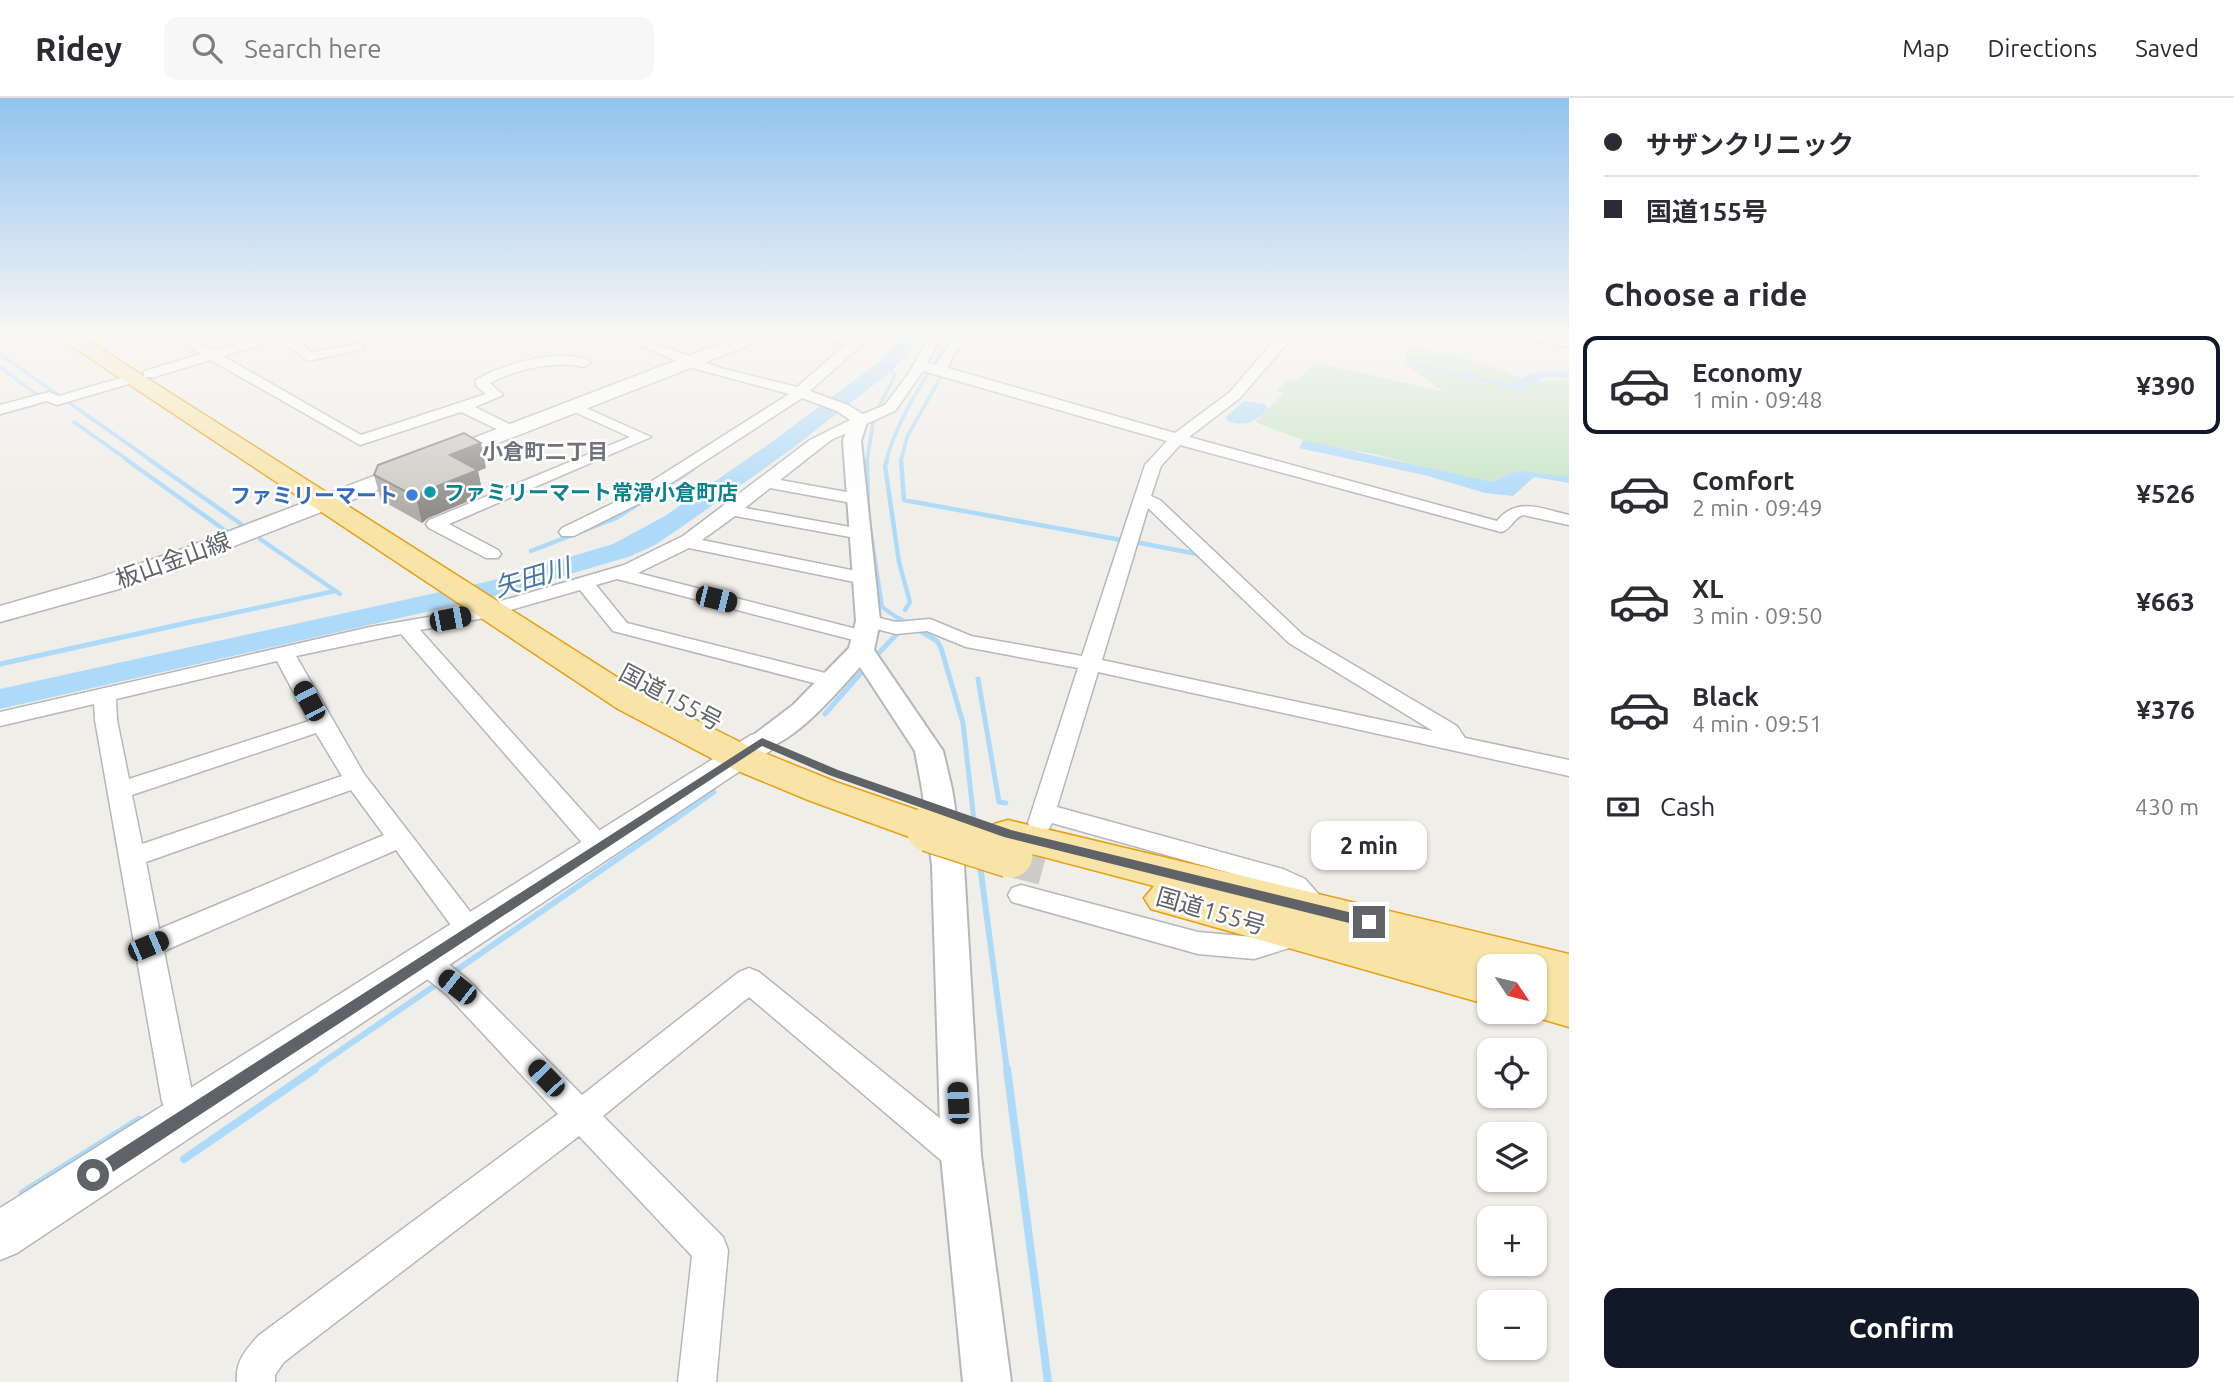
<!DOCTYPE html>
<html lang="en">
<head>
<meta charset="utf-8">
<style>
	:root { --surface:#fff; --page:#f7f7f7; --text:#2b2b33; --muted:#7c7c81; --line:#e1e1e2; --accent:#111827 }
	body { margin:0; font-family:Ubuntu,"Noto Sans JP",sans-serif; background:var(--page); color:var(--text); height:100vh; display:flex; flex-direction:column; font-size:26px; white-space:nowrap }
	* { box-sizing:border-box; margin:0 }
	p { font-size:23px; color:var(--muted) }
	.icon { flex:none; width:38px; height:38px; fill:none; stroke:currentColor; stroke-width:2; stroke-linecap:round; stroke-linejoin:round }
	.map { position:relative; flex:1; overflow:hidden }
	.details { display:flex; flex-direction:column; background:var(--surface); width:665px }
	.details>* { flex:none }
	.hud { display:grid; align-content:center; height:154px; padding:0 35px; background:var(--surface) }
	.needle { width:46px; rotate:125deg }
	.buttons { position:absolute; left:1477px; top:856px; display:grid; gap:14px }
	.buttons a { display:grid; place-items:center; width:70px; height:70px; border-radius:14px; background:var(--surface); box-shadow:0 2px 5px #0004; font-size:35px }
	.end { position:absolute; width:32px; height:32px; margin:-16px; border:9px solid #5f6267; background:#fff; box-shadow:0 0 0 4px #fff }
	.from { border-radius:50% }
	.bubble { position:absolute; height:49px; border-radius:14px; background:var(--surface); box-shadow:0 2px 5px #0004; font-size:23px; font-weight:700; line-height:49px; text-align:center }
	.car { position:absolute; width:21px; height:42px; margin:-21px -10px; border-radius:9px; box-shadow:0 0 5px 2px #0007; background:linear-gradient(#222 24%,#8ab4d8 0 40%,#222 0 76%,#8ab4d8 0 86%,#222 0) }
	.hud b { display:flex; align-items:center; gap:24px; height:66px; font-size:26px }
	.hud b+b { border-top:2px solid var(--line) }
	.hud i { width:18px; height:18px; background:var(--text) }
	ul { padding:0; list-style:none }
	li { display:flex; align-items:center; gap:21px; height:98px; margin:0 14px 10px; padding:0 21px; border:4px solid transparent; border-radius:14px }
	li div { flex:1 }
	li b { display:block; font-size:26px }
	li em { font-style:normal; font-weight:700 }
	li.current { border-color:var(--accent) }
	li>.icon { width:63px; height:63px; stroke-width:1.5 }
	h2 { padding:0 35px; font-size:32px; line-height:84px }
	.pay { display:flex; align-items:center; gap:18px; height:77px; padding:0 35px; font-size:26px }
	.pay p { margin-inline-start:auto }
	.cta { display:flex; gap:14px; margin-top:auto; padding:14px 35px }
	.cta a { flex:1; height:80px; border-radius:14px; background:var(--accent); color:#fff; font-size:28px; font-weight:700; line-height:80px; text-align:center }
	header { display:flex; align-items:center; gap:42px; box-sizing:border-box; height:98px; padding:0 35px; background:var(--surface); border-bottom:2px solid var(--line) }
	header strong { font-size:33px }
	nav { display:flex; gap:38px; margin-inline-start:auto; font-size:24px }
	.search { width:490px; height:63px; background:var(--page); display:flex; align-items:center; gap:18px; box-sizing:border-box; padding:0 24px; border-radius:14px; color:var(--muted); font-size:26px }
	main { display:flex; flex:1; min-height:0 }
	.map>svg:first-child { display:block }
</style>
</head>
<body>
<header>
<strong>Ridey</strong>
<div class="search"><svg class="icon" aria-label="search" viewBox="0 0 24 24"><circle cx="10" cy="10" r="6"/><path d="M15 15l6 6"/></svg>Search here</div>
<nav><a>Map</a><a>Directions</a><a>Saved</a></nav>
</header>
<main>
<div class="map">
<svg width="1569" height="1284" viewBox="0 0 1569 1284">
	<rect width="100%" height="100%" fill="#f0eee8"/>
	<path fill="#c7e5c6" d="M1405 249 1443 254 1500 271 1530 284 1569 281V380L1511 375 1492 384 1463 379 1373 356 1311 345 1255 324 1284 295 1276 292 1288 282 1296 283 1316 264 1444 294 1406 267Z"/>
	<path fill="#aedafa" d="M1407 263 1511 286C1530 274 1547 271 1569 275V281C1549 276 1539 280 1523 292L1509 290 1403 265Z
		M1244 303 1265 306 1268 311C1254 325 1246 329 1227 323L1226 319Z
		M1303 342 1492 384 1511 375 1523 373 1569 379V385L1534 379 1513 398 1485 395 1428 378 1299 350Z"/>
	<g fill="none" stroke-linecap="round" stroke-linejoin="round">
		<path stroke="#aedafa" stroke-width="3.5" d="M969 235 964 241 984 235
			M1051 235 1086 244
			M863 245 877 235
			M0 256 152 363
			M0 269 40 299
			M0 316 34 307
			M74 324 129 363
			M867 363 874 319 895 277 887 267
			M886 363C898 319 925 281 949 242L956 235
			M901 363 907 339 944 273"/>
		<path stroke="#aedafa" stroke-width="4.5" d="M127 362 226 433
			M150 362 241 426
			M867 362 868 418 882 509 902 523
			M887 362 885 368 899 464 910 504 905 512
			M901 362 904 402 1121 442
			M260 441 340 496
			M1135 444 1197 456 1200 459
			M531 453 616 420 693 371
			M197 523 335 493"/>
		<path stroke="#aedafa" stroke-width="5" d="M900 521 908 527
			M917 531 937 543 941 550 963 625 974 723
			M873 561 897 536
			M0 566 205 521
			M978 581 999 704 1006 705
			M825 616 867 568
			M673 723 714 694"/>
		<path stroke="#aedafa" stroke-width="6" d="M974 721 975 729
			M980 767 1007 972
			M451 876 675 721
			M312 972 440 884"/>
		<path stroke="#aedafa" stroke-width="8" d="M1007 971 1048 1284
			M184 1061 315 971
			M23 1095 139 1022"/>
		<path fill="#aedafa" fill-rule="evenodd" d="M907 235H926L894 271 789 353 683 428 655 447 631 458 496 498 0 611V591L490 483 613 446 665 418 773 343 880 263Z"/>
		<path stroke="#cccbc8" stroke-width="28" stroke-dasharray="28 14" stroke-linecap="butt" d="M1025 783 1037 738"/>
		<g stroke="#b5b7bb" stroke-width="3">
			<path id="minor" d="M167 235H182L214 253 274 235H294L291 238 311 254 363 245V251L308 263 280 241 223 258 361 337 486 296 476 288V282C498 267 569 247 591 265L584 269C554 262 518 271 490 285L503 297 475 309 517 330 520 333 517 336H507L461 314 360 347 211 262 154 279H144V273L201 256Z
				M612 235H629L720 270 797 289 845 247 814 235H833L853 241 861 235H875L810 293 848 307 863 316 885 307 909 275 931 235H943L927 265 936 267 957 235H970L952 259 948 270 1175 335 1230 294 1272 245 1286 235H1300L1282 251 1240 300 1189 339 1497 423C1517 398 1542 411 1569 417V427L1523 417C1513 420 1511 432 1501 434L1180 347 1161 368 1151 398 1160 402 1303 537 1457 628 1465 640 1569 662V678L1098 574 1057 709 1283 771 1305 781 1332 811 1329 818C1307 825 1302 806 1287 795 1281 791 1273 788 1266 785L1052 725 1049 731 1040 734 1031 731 1028 725 1078 570 966 549 927 533 896 536 861 527 858 523 861 519 868 517 896 524 930 521 971 538 1082 558 1145 367 1167 343 923 273 895 313 831 342 780 382 863 397 865 401 863 405 857 406 770 390 745 410 861 431 870 436 867 440 861 441 735 418 702 442 871 476 873 480 871 484 864 486 689 450 638 475 872 535 875 539 872 543 865 545 617 481 596 487 627 525 841 579 844 584 841 589 833 590 613 533 580 492 479 521 420 532 609 743 613 749 609 755 600 758 591 755 401 536 296 558 364 676 485 833 481 841 471 844 461 841 396 752 164 853 193 999 203 1016 198 1026 187 1031 176 1026 162 1004 95 622 94 606 0 628V614L370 529 470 512 624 467 683 438 810 342 850 322 837 313 802 300 642 404 574 438H562L559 434 562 430 630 397 789 296 696 271ZM1148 410 1289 545 1433 633 1102 562ZM277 563 309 623 129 681 117 622 116 601ZM316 635 342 678 142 746 132 697ZM351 692 384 737 159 831 146 764Z
				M1510 235H1536L1569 241V249L1516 239Z
				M134 276 141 280 139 283 57 307 47 303 0 316V307L49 294 59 298Z
				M575 305 651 339 449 426 498 452 501 456 498 460H486L429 430 426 426 429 422 630 339 570 312 568 309 570 306Z
				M1021 787 1198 834 1254 839 1295 826 1305 829 1309 837 1305 845 1254 861 1198 856 1012 804 1008 797 1012 790Z
				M425 852 435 855 467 881 582 997 739 874 749 870 759 874 973 1047 978 1058 973 1069 961 1073 949 1069 749 899 603 1018 723 1139 728 1152 716 1284H678L692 1158 579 1038 284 1264 275 1277V1284H237C235 1264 245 1253 258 1238L558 1016 447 897 415 871 411 863 415 855Z"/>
		</g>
		<g stroke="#b5b7bb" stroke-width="4">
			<path id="tertiary" d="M858 319 867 324 861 343 880 523 874 552 943 653 952 691 964 767 981 1058 1011 1284H963L941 1058 932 767 922 691 915 653 860 569C839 592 784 659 752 650L748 644 752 638 793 607 849 550 856 523 843 343 849 324Z"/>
		</g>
		<g stroke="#b4b7bb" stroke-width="3">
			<path id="secondary" d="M748 235H773L770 239 198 462 119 491 0 524V508L101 479 180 452Z
				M762 634 773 637 778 644 773 651 17 1155 0 1162V1110L751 637Z"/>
		</g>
		<g stroke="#e89f10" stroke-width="3">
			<path id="trunk" d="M52 235H76L642 595 752 650 836 684 943 721 949 731 943 741 929 745 915 741 808 702 726 668 618 611Z
				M1008 722 1569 856V929L1518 914H1535V868H1489V907L1151 811 1144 800 1154 788 994 746 988 736 994 726Z"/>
		</g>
		<use href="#minor" fill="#fff" fill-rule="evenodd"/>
		<use href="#tertiary" fill="#fff" fill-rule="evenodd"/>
		<use href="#secondary" fill="#fff" fill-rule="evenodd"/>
		<use href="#trunk" fill="#f8e4a6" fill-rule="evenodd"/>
		<g stroke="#e89f10" stroke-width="48" stroke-linecap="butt">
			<path id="trunk-bridge" d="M929 731 1010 757"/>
		</g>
		<use href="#trunk-bridge" stroke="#f8e4a6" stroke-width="45"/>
	</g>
	<path fill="#afada9" d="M486 370 478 373 483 397 428 420 422 425 381 402 374 377Z"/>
	<path fill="#8f8d89" d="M481 345 486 370 478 373 483 397 428 420 422 425 416 399 450 357Z"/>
	<path fill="#ccc9c4" stroke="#8f8d89" stroke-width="2" d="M464 335 481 345 450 357 478 372 422 394 416 399 374 377 378 367Z"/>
	<linearGradient id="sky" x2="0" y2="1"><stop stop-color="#91c3ef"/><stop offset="0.57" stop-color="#f8f7f5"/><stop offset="1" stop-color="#f8f7f5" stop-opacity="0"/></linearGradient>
	<rect width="1569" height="415" fill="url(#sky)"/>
	<path fill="#5f6267" d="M762 640 838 672 1011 732 1369 819 1376 824 1369 830 1004 739 829 677 762 648 99 1083 93 1085 88 1083 85 1077 88 1072Z"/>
	<circle fill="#0f9aa8" stroke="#fff" stroke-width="2.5" cx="430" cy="394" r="7"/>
	<circle fill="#3f7fe0" stroke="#fff" stroke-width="2.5" cx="412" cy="397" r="7"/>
	<g text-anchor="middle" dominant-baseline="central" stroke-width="5" stroke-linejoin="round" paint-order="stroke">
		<g font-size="21" font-weight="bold" fill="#707479" stroke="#fff">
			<text x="545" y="353">小倉町二丁目</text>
		</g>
		<g font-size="21" font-weight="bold" fill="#0d838f" stroke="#fff" text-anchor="start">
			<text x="444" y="394">ファミリーマート常滑小倉町店</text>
		</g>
		<g font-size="21" font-weight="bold" fill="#366cbe" stroke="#fff" text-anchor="end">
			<text x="398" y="397">ファミリーマート</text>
		</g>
		<g font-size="24" fill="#5f6267" stroke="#fff">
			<text transform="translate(173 462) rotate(-20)">板山金山線</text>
			<text transform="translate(671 599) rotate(28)">国道155号</text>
			<text transform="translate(1211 813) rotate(16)">国道155号</text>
		</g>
		<g font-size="26" font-style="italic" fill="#4776a3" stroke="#fff">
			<text transform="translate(532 479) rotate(-16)">矢田川</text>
		</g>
	</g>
</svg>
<div class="buttons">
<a><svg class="needle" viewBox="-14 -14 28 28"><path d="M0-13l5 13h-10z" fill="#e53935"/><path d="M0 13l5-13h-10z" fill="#7c7c81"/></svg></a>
<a><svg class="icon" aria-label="locate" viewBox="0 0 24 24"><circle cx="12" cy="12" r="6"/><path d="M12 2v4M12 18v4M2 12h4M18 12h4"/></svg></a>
<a><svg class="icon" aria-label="layers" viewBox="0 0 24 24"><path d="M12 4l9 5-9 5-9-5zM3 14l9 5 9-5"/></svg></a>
<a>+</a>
<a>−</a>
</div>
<i class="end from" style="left:93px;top:1077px"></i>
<i class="end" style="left:1369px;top:824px"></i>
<div class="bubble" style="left:1311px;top:723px;width:116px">2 min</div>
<i class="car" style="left:716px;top:501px;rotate:104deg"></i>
<i class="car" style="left:450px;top:521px;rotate:79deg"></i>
<i class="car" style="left:309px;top:603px;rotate:332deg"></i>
<i class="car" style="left:148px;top:848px;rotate:67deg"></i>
<i class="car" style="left:457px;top:889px;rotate:308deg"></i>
<i class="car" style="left:546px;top:980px;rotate:316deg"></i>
<i class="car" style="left:958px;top:1005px;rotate:357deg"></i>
</div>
<section class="details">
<div class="hud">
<b><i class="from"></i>サザンクリニック</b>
<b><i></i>国道155号</b>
</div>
<h2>Choose a ride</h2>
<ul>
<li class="current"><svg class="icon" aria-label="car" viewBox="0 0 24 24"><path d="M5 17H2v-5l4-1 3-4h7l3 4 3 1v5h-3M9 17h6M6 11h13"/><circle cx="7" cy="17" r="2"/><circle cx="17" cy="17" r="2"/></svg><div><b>Economy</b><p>1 min · 09:48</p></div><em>¥390</em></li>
<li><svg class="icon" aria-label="car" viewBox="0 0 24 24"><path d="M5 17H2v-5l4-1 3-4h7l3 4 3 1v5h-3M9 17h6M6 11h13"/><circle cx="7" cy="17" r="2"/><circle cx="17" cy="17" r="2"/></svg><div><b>Comfort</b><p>2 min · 09:49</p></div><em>¥526</em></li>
<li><svg class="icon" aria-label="car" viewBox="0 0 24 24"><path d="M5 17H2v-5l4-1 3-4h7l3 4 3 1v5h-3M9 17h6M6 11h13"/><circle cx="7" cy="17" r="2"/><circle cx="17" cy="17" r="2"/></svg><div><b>XL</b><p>3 min · 09:50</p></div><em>¥663</em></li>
<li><svg class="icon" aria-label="car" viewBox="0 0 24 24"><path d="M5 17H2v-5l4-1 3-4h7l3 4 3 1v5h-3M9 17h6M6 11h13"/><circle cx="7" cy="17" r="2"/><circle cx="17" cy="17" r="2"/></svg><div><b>Black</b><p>4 min · 09:51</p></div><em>¥376</em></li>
</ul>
<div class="pay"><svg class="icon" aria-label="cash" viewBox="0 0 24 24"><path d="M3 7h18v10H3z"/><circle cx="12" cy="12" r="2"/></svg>Cash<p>430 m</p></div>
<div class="cta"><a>Confirm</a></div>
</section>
</main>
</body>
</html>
